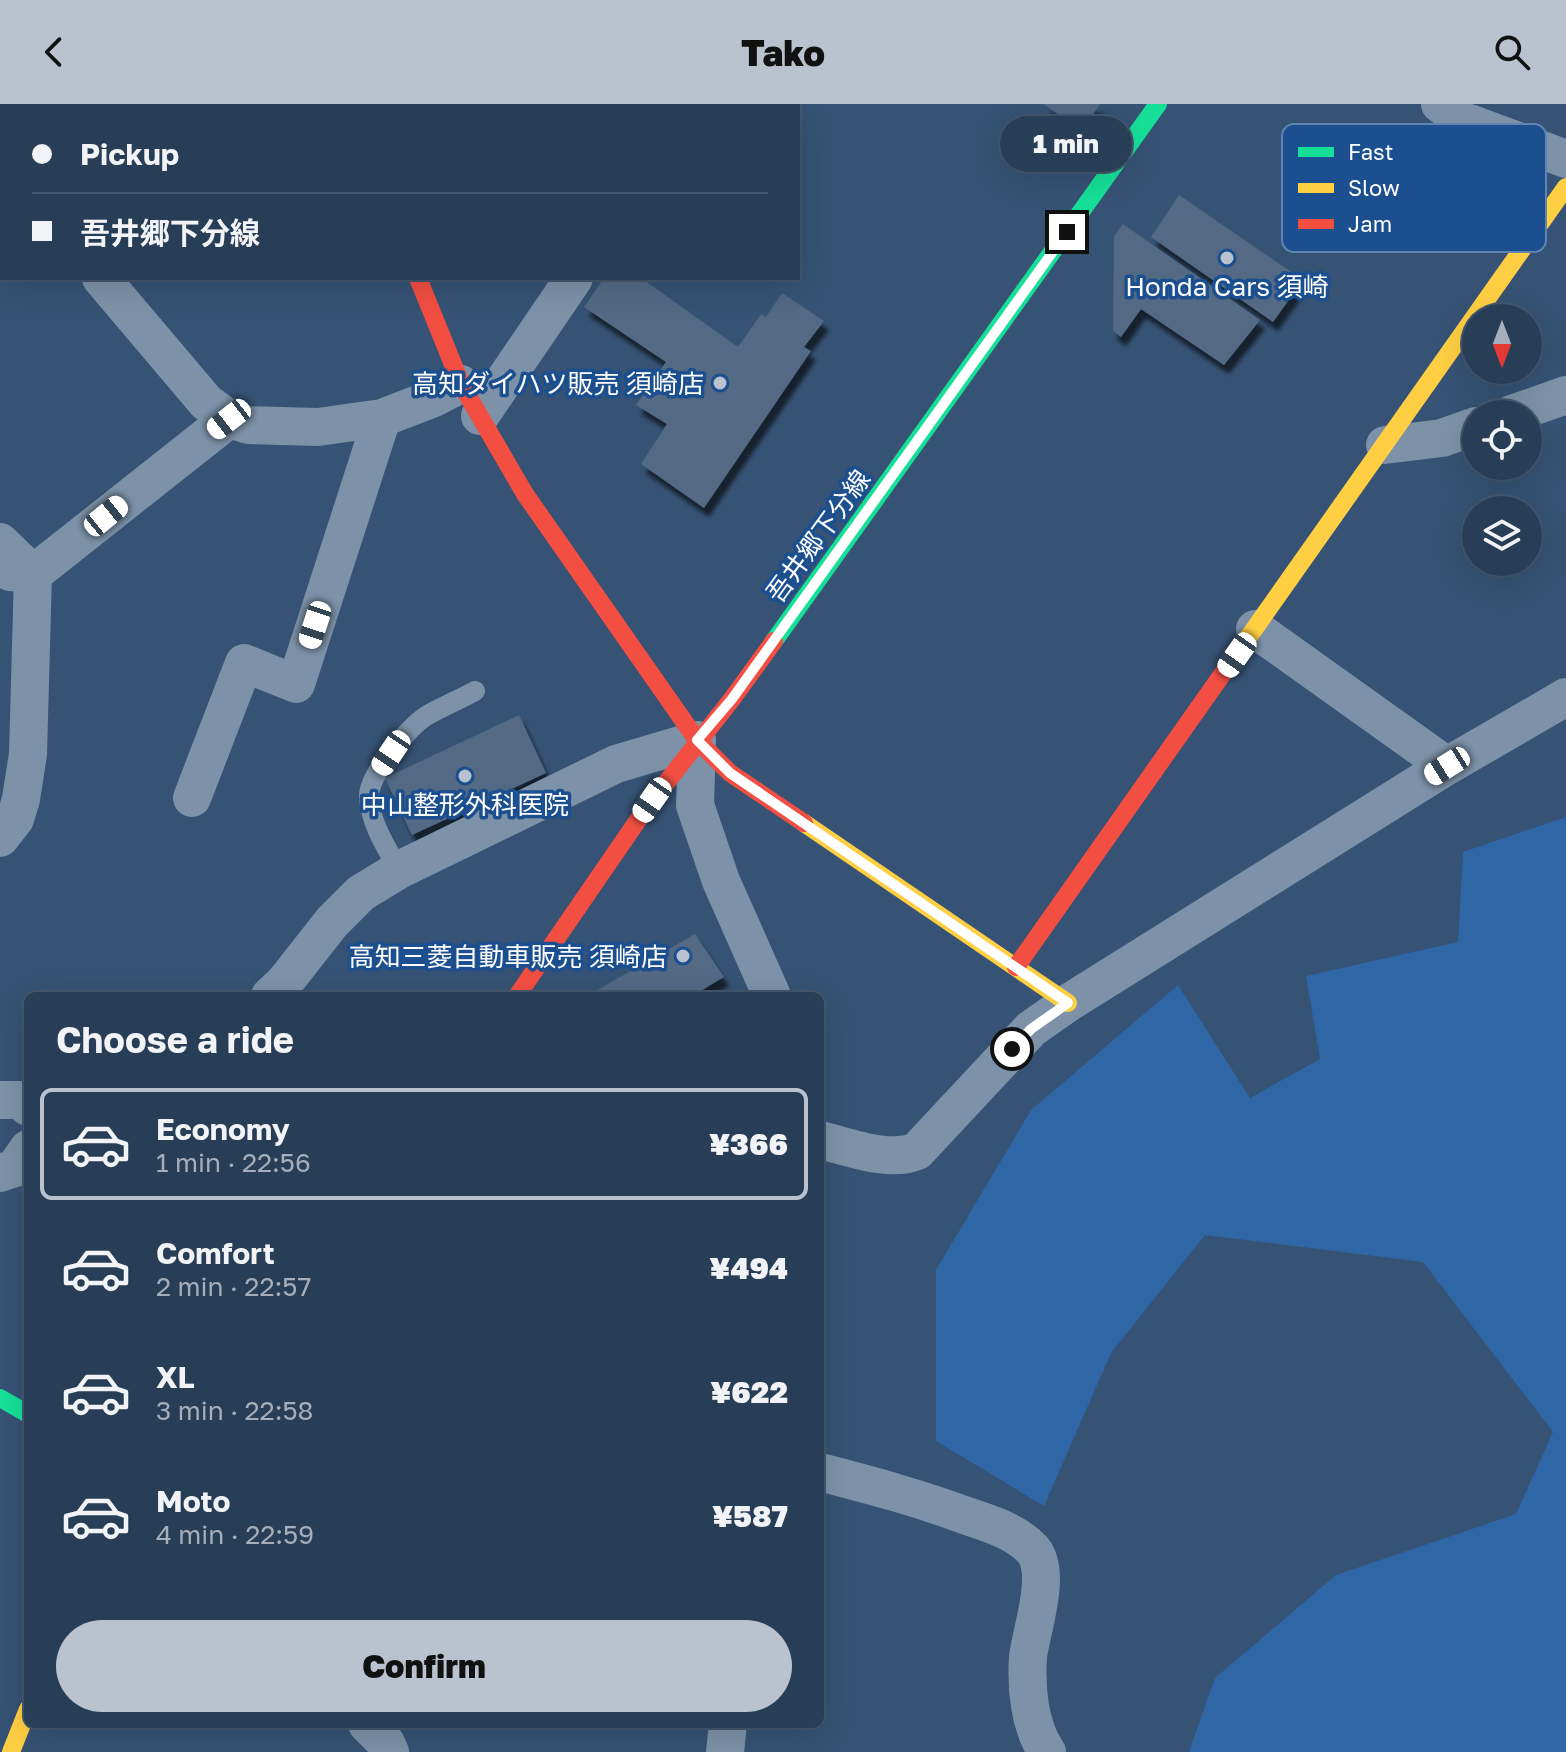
<!DOCTYPE html>
<html lang="en">
<head>
<meta charset="utf-8">
<style>
	:root { --surface:#283e57; --page:#30455d; --text:#f1f3f6; --muted:#a5aeba; --line:#44576d; --accent:#b9c2ce }
	body { margin:0; font-family:"Golos Text","Noto Sans JP",sans-serif; background:var(--page); color:var(--text); height:100vh; display:flex; flex-direction:column; font-size:30px; white-space:nowrap }
	* { box-sizing:border-box; margin:0 }
	p { font-size:26px; color:var(--muted) }
	.icon { flex:none; width:44px; height:44px; fill:none; stroke:currentColor; stroke-width:2; stroke-linecap:round; stroke-linejoin:round }
	.map { position:relative; flex:1; overflow:hidden }
	.sheet { position:absolute; left:24px; top:888px; width:800px; height:736px; display:flex; flex-direction:column; background:var(--surface); border-radius:12px; box-shadow:0 8px 32px #0002,0 0 0 2px var(--line) }
	.sheet>* { flex:none }
	.hud { position:absolute; left:0px; top:0px; width:800px; height:176px; box-shadow:0 8px 32px #0002,0 0 0 2px var(--line); display:grid; align-content:center; height:176px; padding:0 32px; background:var(--surface) }
	.needle { width:52px; rotate:180deg }
	.buttons { position:absolute; left:1462px; top:200px; display:grid; gap:16px }
	.buttons a { display:grid; place-items:center; width:80px; height:80px; border-radius:50%; background:var(--surface); box-shadow:0 8px 32px #0002,0 0 0 2px var(--line); font-size:40px }
	.end { position:absolute; width:36px; height:36px; margin:-18px; border:10px solid #fff; background:#111; box-shadow:0 0 0 4px #111 }
	.from { border-radius:50% }
	.bubble { position:absolute; height:56px; border-radius:28px; background:var(--surface); box-shadow:0 8px 32px #0002,0 0 0 2px var(--line); font-size:26px; font-weight:800; line-height:56px; text-align:center }
	.car { position:absolute; width:24px; height:48px; margin:-24px -12px; border-radius:10px; box-shadow:0 0 6px 2px #0007; background:linear-gradient(#fff 24%,#345 0 40%,#fff 0 76%,#345 0 86%,#fff 0) }
	.hud b { display:flex; align-items:center; gap:28px; height:76px; font-size:30px }
	.hud b+b { border-top:2px solid var(--line) }
	.hud i { width:20px; height:20px; background:var(--text) }
	ul { padding:0; list-style:none }
	li { display:flex; align-items:center; gap:24px; height:112px; margin:0 16px 12px; padding:0 16px; border:4px solid transparent; border-radius:12px }
	li div { flex:1 }
	li b { display:block; font-size:30px }
	li em { font-style:normal; font-weight:800 }
	li.on { border-color:var(--accent) }
	li>.icon { width:72px; height:72px; stroke-width:1.5 }
	h2 { padding:0 32px; font-size:36px; line-height:96px }
	.cta { display:flex; gap:16px; margin-top:auto; padding:16px 32px }
	.cta a { flex:1; height:92px; border-radius:48px; background:var(--accent); color:#111; font-size:32px; font-weight:800; line-height:92px; text-align:center }
	header { display:flex; justify-content:space-between; align-items:center; height:104px; padding:0 32px; background:var(--accent); color:#111; font-size:36px; font-weight:800 }
	.map>svg:first-child { display:block }
</style>
</head>
<body>
<header><svg class="icon" aria-label="back" viewBox="0 0 24 24"><path d="M15 5l-7 7 7 7"/></svg>Tako<svg class="icon" aria-label="search" viewBox="0 0 24 24"><circle cx="10" cy="10" r="6"/><path d="M15 15l6 6"/></svg></header>
<div class="map">
<svg width="1566" height="1648" viewBox="0 0 1566 1648">
	<defs>
		<filter id="shadow"><feDropShadow dx="5" dy="9" stdDeviation="2" flood-color="#0009"/></filter>
	</defs>
	<rect width="100%" height="100%" fill="#365274"/>
	<path fill="#2f66a5" d="M1566 713V1648H1189L1215 1574 1336 1471 1516 1410 1553 1328 1423 1158 1205 1131 1111 1249 1044 1402 936 1337V1166L1031 1006 1178 881 1250 994 1320 955 1306 872 1458 838 1463 748Z"/>
	<path fill="#526984" filter="url(#shadow)" d="M1043 0H1100L1082 26Z
		M1179 91 1303 176 1273 218 1151 133Z
		M1123 120 1260 216 1224 261 1141 205 1121 233 1113 227 1114 132Z
		M604 174H641L738 243 761 210 766 213 782 189 824 217 804 243 811 247 704 404 641 360 667 320 636 301 666 258 584 203Z
		M519 611 546 669 412 731 385 674Z
		M695 830 724 873 692 892H587Z"/>
	<g fill="none" stroke-linecap="round" stroke-linejoin="round">
		<path stroke="#7d92a8" stroke-width="20" d="M399 766C386 743 370 719 369 692 369 671 408 624 426 612 441 603 459 596 475 587"/>
		<path stroke="#7d92a8" stroke-width="38" d="M5 0 6 2
			M350 0 351 2
			M1440 0 1464 17 1566 55
			M690 2 691 0
			M101 174 206 298 229 315 248 321 318 323 382 314 434 294 461 280
			M1512 310 1566 291
			M480 312 574 174
			M1385 341 1442 334 1476 322
			M0 438 33 470 28 650 21 695 15 715 0 734
			M10 468 33 470 229 315
			M1255 525 1447 662
			M192 694 244 559 296 580 382 314
			M270 892 284 879 332 818 361 789 399 766 616 660 697 636 695 701 721 777 772 892
			M0 996H21L28 1003
			M820 1036C849 1043 889 1059 917 1047L1031 925 1068 899 1447 662 1566 593
			M0 1069 15 1064 28 1045
			M820 1368C870 1381 919 1394 967 1412 990 1420 1015 1427 1032 1445 1053 1467 1031 1527 1028 1553 1026 1583 1029 1622 1047 1648
			M367 1620 386 1639 390 1648
			M725 1648 728 1620"/>
		<path stroke="#16e098" stroke-width="18" d="M774 537 1158 0
			M0 1294 28 1310"/>
		<path stroke="#ffcf43" stroke-width="18" d="M1238 548 1566 83
			M804 719 1068 899
			M11 1648 28 1605"/>
		<path stroke="#f24e42" stroke-width="18" d="M418 174 461 280 525 390 697 636 730 669 804 719
			M1016 863 1238 548
			M517 892 647 703 732 595 774 537"/>
	</g>
	<g fill="none" stroke-linecap="round" stroke-linejoin="round">
		<path stroke="#fff" stroke-width="10" d="M1012 945 1031 925 1068 899 730 669 697 636 732 595 1067 128"/>
	</g>
	<g fill="#b9c2ce" stroke="#1b4f8f" stroke-width="3">
		<circle cx="1227" cy="154" r="8"/>
		<circle cx="720" cy="279" r="8"/>
		<circle cx="465" cy="672" r="8"/>
		<circle cx="683" cy="852" r="8"/>
	</g>
	<g text-anchor="middle" dominant-baseline="central" stroke-width="7" stroke-linejoin="round" paint-order="stroke">
		<g font-size="26" fill="#fff" stroke="#1b4f8f">
			<text x="1227" y="182">Honda Cars 須崎</text>
			<text x="704" y="279" text-anchor="end">高知ダイハツ販売 須崎店</text>
			<text x="465" y="700">中山整形外科医院</text>
			<text x="667" y="852" text-anchor="end">高知三菱自動車販売 須崎店</text>
		</g>
		<g font-size="26" fill="#fff" stroke="#1b4f8f">
			<text transform="translate(818 432) rotate(-54)">吾井郷下分線</text>
		</g>
	</g>
	<rect x="1282" y="20" width="264" height="128" rx="12" fill="#1b4f8f" stroke="#5f84b1" stroke-width="2"/>
	<rect x="1298" y="43" width="36" height="10" fill="#16e098"/>
	<rect x="1298" y="79" width="36" height="10" fill="#ffcf43"/>
	<rect x="1298" y="115" width="36" height="10" fill="#f24e42"/>
	<g font-size="22" fill="#fff">
		<text x="1348" y="56">Fast</text>
		<text x="1348" y="92">Slow</text>
		<text x="1348" y="128">Jam</text>
	</g>
</svg>
<div class="buttons">
<a><svg class="needle" viewBox="-14 -14 28 28"><path d="M0-13l5 13h-10z" fill="#e53935"/><path d="M0 13l5-13h-10z" fill="#a5aeba"/></svg></a>
<a><svg class="icon" aria-label="locate" viewBox="0 0 24 24"><circle cx="12" cy="12" r="6"/><path d="M12 2v4M12 18v4M2 12h4M18 12h4"/></svg></a>
<a><svg class="icon" aria-label="layers" viewBox="0 0 24 24"><path d="M12 4l9 5-9 5-9-5zM3 14l9 5 9-5"/></svg></a>
</div>
<i class="end from" style="left:1012px;top:945px"></i>
<i class="end" style="left:1067px;top:128px"></i>
<div class="bubble" style="left:1000px;top:12px;width:132px">1 min</div>
<i class="car" style="left:229px;top:315px;rotate:232deg"></i>
<i class="car" style="left:106px;top:412px;rotate:51deg"></i>
<i class="car" style="left:315px;top:521px;rotate:198deg"></i>
<i class="car" style="left:1237px;top:551px;rotate:215deg"></i>
<i class="car" style="left:391px;top:649px;rotate:214deg"></i>
<i class="car" style="left:1447px;top:662px;rotate:238deg"></i>
<i class="car" style="left:652px;top:696px;rotate:215deg"></i>
<div class="hud">
<b><i class="from"></i>Pickup</b>
<b><i></i>吾井郷下分線</b>
</div>
<section class="sheet">
<h2>Choose a ride</h2>
<ul>
<li class="on"><svg class="icon" aria-label="car" viewBox="0 0 24 24"><path d="M5 17H2v-5l4-1 3-4h7l3 4 3 1v5h-3M9 17h6M6 11h13"/><circle cx="7" cy="17" r="2"/><circle cx="17" cy="17" r="2"/></svg><div><b>Economy</b><p>1 min · 22:56</p></div><em>¥366</em></li>
<li><svg class="icon" aria-label="car" viewBox="0 0 24 24"><path d="M5 17H2v-5l4-1 3-4h7l3 4 3 1v5h-3M9 17h6M6 11h13"/><circle cx="7" cy="17" r="2"/><circle cx="17" cy="17" r="2"/></svg><div><b>Comfort</b><p>2 min · 22:57</p></div><em>¥494</em></li>
<li><svg class="icon" aria-label="car" viewBox="0 0 24 24"><path d="M5 17H2v-5l4-1 3-4h7l3 4 3 1v5h-3M9 17h6M6 11h13"/><circle cx="7" cy="17" r="2"/><circle cx="17" cy="17" r="2"/></svg><div><b>XL</b><p>3 min · 22:58</p></div><em>¥622</em></li>
<li><svg class="icon" aria-label="car" viewBox="0 0 24 24"><path d="M5 17H2v-5l4-1 3-4h7l3 4 3 1v5h-3M9 17h6M6 11h13"/><circle cx="7" cy="17" r="2"/><circle cx="17" cy="17" r="2"/></svg><div><b>Moto</b><p>4 min · 22:59</p></div><em>¥587</em></li>
</ul>
<div class="cta"><a>Confirm</a></div>
</section>
</div>
</body>
</html>
